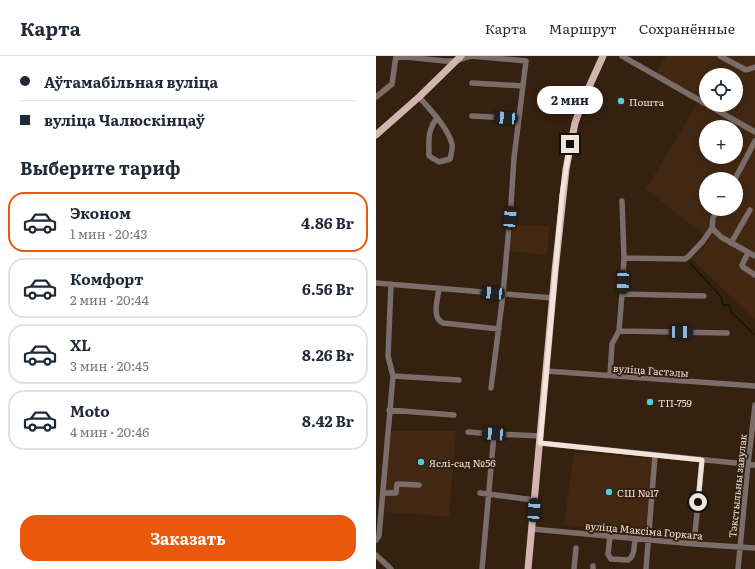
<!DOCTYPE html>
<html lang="ru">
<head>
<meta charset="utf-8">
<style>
	:root { --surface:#fff; --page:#f6f6f7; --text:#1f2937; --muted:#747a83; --line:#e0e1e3; --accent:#ea580c }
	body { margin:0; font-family:Literata,serif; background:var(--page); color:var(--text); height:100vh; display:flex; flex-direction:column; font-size:15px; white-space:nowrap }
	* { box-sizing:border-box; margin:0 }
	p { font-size:13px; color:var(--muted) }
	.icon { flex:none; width:22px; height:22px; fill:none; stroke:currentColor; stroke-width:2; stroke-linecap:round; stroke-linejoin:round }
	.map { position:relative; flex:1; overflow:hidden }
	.side { display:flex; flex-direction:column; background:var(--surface); width:376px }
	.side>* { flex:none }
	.hud { display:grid; align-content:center; height:88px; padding:0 20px; background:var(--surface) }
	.tools { position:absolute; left:323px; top:12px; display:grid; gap:8px }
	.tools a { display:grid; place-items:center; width:44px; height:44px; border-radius:50%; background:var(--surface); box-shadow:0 2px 10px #0003; font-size:20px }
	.end { position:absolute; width:18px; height:18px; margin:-9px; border:5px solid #f2e4da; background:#111; box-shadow:0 0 0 2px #111 }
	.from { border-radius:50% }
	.bubble { position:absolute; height:28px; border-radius:14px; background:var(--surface); box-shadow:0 2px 10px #0003; font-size:13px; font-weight:700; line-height:28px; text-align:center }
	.car { position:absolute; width:12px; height:24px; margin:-12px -6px; border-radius:5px; box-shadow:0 0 3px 1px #0007; background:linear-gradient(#222 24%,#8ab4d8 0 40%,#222 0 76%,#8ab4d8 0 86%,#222 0) }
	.hud b { display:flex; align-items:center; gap:14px; height:38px; font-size:15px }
	.hud b+b { border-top:1px solid var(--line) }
	.hud i { width:10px; height:10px; background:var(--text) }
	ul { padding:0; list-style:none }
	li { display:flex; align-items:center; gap:12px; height:60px; margin:0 8px 6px; padding:0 12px; border:2px solid var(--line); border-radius:16px }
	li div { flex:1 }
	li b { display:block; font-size:15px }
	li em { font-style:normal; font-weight:700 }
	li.active { border-color:var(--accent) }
	li>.icon { width:36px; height:36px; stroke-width:1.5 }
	h2 { padding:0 20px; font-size:18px; line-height:48px }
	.button { display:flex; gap:8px; margin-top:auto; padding:8px 20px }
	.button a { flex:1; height:46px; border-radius:16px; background:var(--accent); color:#fff; font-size:16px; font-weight:700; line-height:46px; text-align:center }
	header { display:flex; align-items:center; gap:24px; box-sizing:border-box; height:56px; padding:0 20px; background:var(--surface); border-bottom:1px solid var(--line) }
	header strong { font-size:19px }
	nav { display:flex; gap:22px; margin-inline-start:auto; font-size:14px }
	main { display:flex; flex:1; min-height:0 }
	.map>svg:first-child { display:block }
</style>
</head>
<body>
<header>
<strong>Карта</strong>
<nav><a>Карта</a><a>Маршрут</a><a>Сохранённые</a></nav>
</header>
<main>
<section class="side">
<div class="hud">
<b><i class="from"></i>Аўтамабільная вуліца</b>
<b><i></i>вуліца Чалюскінцаў</b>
</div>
<h2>Выберите тариф</h2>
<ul>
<li class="active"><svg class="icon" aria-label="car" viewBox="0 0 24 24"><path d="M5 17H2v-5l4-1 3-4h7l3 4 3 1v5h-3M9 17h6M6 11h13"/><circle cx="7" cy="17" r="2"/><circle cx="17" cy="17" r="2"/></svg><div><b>Эконом</b><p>1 мин · 20:43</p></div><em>4.86 Br</em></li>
<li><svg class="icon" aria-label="car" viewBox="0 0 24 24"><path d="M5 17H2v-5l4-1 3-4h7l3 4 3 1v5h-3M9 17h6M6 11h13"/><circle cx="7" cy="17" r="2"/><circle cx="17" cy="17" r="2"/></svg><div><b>Комфорт</b><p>2 мин · 20:44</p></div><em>6.56 Br</em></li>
<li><svg class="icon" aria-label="car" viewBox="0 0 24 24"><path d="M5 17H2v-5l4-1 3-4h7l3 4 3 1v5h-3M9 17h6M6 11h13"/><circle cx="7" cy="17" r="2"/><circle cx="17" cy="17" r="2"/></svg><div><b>XL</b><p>3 мин · 20:45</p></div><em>8.26 Br</em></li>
<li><svg class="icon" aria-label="car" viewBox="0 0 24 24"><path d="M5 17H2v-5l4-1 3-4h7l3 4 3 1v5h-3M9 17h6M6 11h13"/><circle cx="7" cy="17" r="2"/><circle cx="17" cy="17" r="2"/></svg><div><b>Moto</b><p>4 мин · 20:46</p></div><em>8.42 Br</em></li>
</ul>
<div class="button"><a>Заказать</a></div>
</section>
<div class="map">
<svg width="379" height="513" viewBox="0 0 379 513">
	<rect width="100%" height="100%" fill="#342110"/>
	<path fill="#422813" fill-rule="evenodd" d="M290 0H379V264L316 203 334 184 270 133 321 48 278 21ZM330 19H360V49H330ZM330 71H360V101H330ZM330 123H360V153H330Z
		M137 169 173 170 171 199 134 195Z
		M15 375H80L73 461 8 456Z
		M198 396 277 403 270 479 188 469Z"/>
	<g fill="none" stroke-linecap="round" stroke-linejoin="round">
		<path stroke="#141802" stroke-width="1.5" d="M314 207 346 242V248L349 249H353L356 257 379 279"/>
		<path stroke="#7b6d6a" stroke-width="5.5" d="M20 0 69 5H80L95 0 150 5 138 102 135 148 127 238 115 332
			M246 0 330 48
			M344 0 370 14 379 11
			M96 27 147 30
			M0 41 16 28 20 0
			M43 41C54 53 72 72 76 88 77 93 75 98 74 103L63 106 53 100C53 84 51 75 61 62
			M332 49 379 76
			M96 60 136 62 137 60H143
			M359 123 379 85
			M336 172 345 181 379 200
			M355 187 374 154
			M372 197 366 209 367 211 379 219
			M248 202 309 203 313 200 327 185 336 172 337 162 342 153
			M0 227 177 242
			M63 232C62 242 55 262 67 267L123 273
			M246 238 328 240
			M243 275 351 277
			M170 315 379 330
			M17 320 83 324
			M234 320 236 288 243 275 246 238 248 202 246 145
			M13 354 78 359
			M92 376 118 378
			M164 387 379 409
			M7 437H20L21 428 43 429
			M104 437 158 444
			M156 473 318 488 379 492
			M234 480 232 498 235 503 252 504C259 500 258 490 259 483
			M0 484 3 480 17 320 12 300 15 228
			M318 488 326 404
			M0 499 15 513
			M106 513 118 378 165 380
			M198 513 200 492
			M217 513V510
			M270 513 279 400
			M362 513 372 408 379 349"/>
		<path stroke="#d3b5af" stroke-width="7" d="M0 79 43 41 85 0
			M152 513 179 215 190 113 199 67 208 42 227 0"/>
	</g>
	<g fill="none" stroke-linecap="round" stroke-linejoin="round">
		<path stroke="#f2e4da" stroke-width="5" d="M194 88 186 139 164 387 326 404 322 446"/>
	</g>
	<g fill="#53cbdb" stroke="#342110" stroke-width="1.5">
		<circle cx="245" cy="45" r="4"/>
		<circle cx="274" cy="346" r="4"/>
		<circle cx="45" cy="406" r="4"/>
		<circle cx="233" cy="436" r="4"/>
	</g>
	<g text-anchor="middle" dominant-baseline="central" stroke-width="4" stroke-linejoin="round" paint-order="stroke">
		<g font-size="10" fill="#f2e4da" stroke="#342110" text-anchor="start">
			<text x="253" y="45">Пошта</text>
			<text x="282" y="346">ТП-759</text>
			<text x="53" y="406">Яслі-сад №56</text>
			<text x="241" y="436">СШ №17</text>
		</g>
		<g font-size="10" fill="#f2e4da" stroke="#342110">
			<text transform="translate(275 314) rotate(4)">вуліца Гастэлы</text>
			<text transform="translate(361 430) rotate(-84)">Тэкстыльны завулак</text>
			<text transform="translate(268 474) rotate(5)">вуліца Максіма Горкага</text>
		</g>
	</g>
</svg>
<div class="tools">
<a><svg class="icon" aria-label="locate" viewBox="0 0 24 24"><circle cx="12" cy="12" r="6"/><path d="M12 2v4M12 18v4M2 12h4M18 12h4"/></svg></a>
<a>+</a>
<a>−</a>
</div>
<i class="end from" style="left:322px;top:446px"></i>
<i class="end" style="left:194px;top:88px"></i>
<div class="bubble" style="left:161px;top:30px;width:66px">2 мин</div>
<i class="car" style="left:130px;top:62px;rotate:274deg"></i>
<i class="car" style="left:134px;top:162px;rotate:5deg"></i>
<i class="car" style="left:247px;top:226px;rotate:182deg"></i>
<i class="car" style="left:117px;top:237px;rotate:275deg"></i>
<i class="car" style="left:305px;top:276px;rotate:91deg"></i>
<i class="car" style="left:118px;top:378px;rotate:274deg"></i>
<i class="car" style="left:158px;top:454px;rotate:4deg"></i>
</div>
</main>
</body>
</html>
